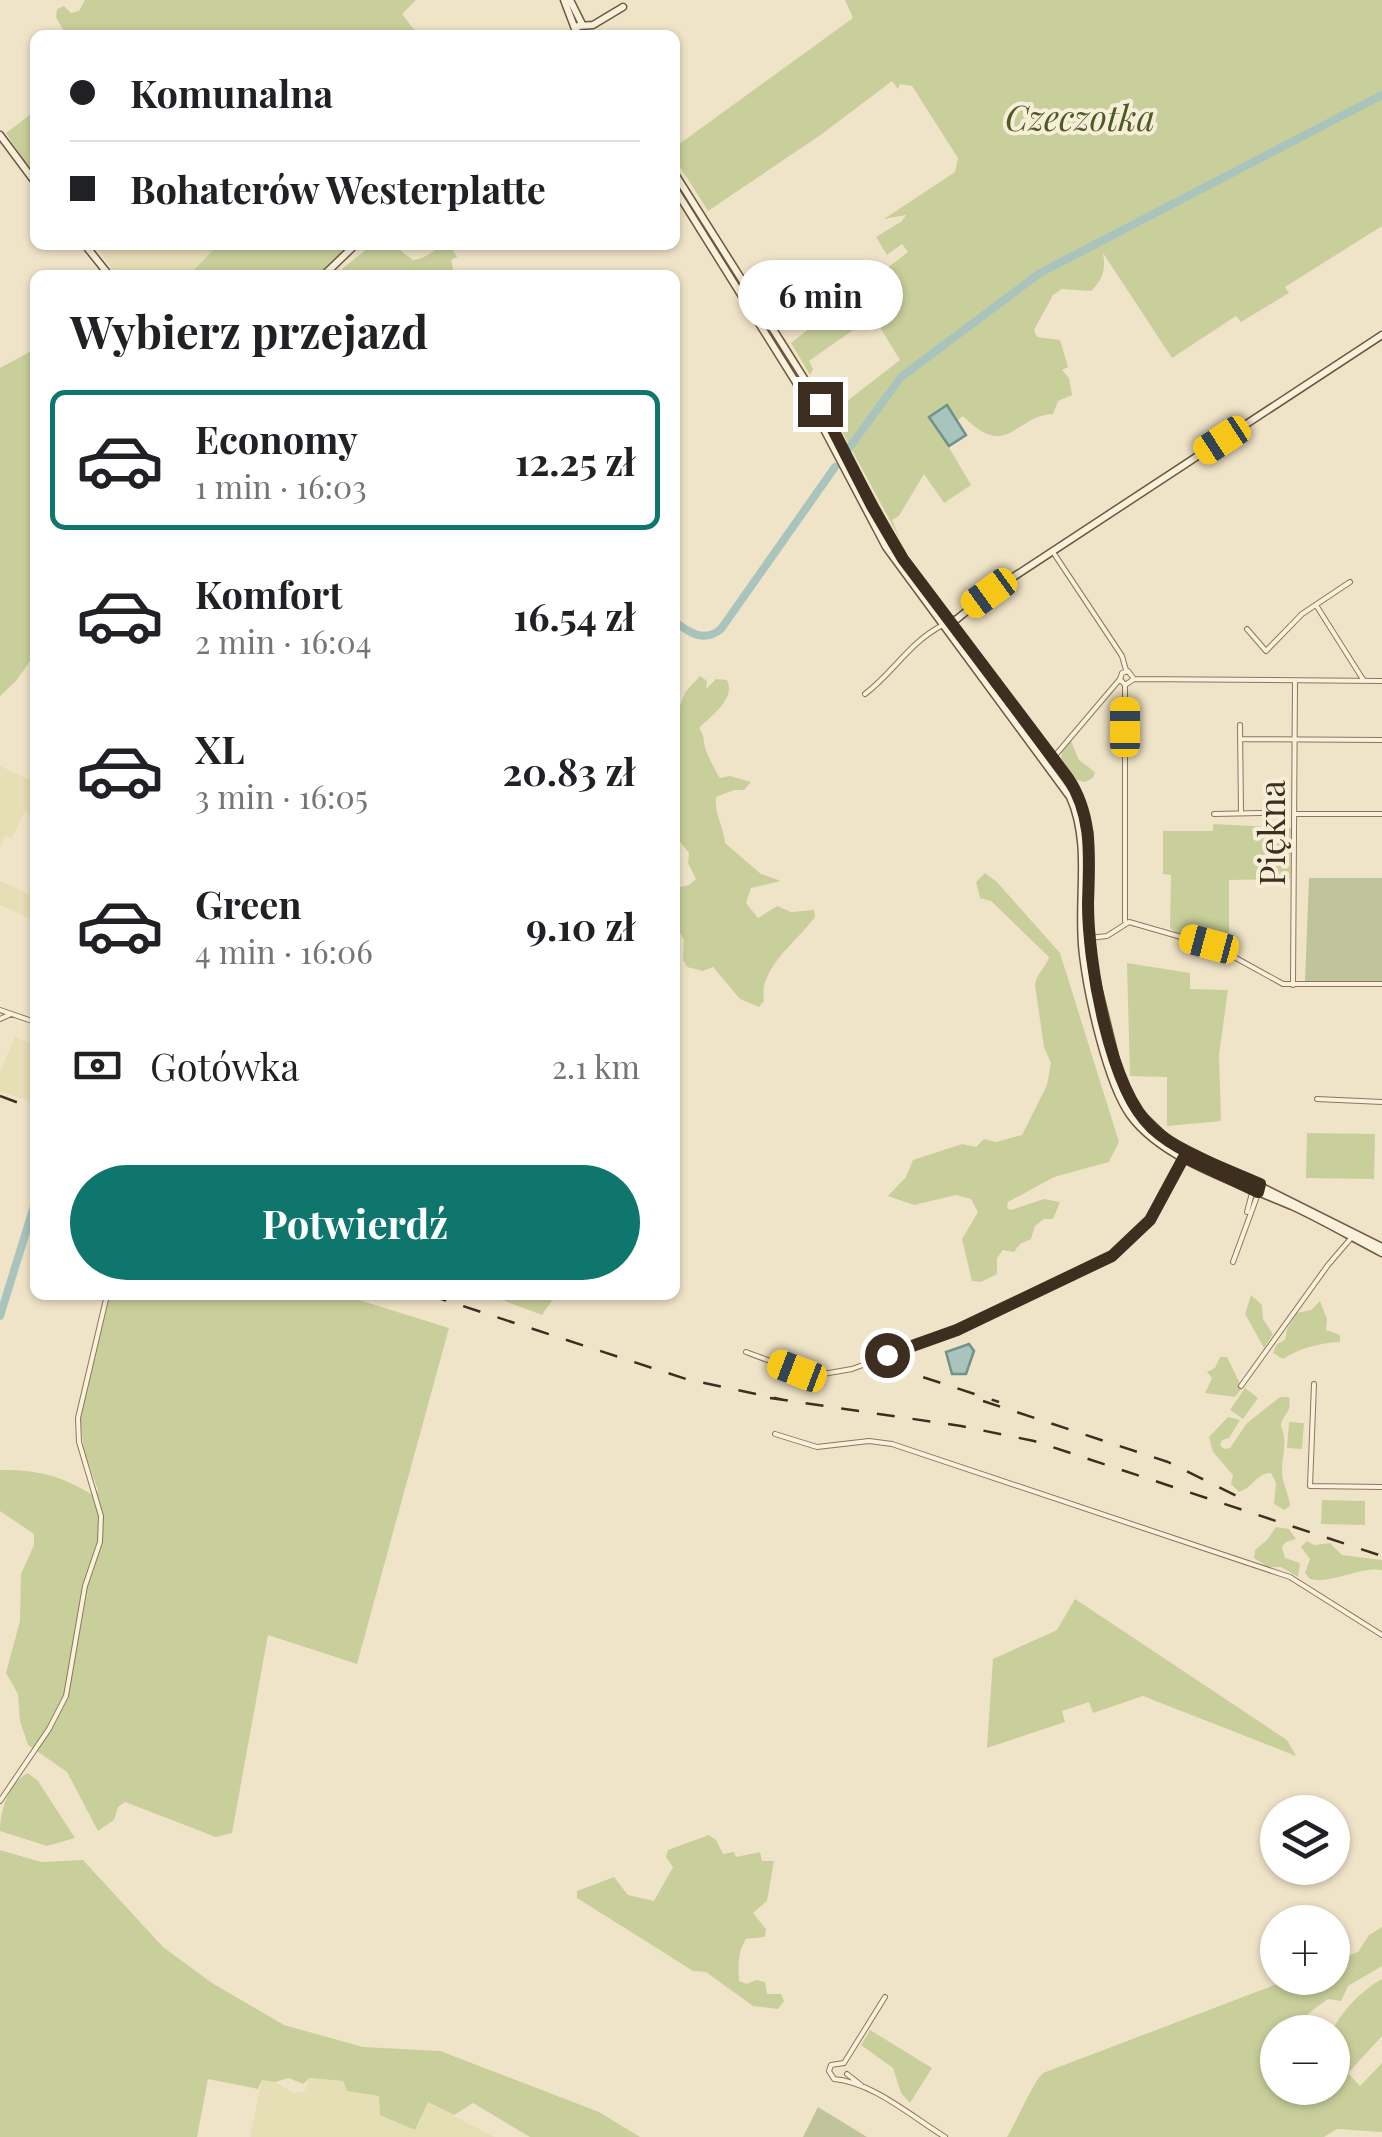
<!DOCTYPE html>
<html lang="pl">
<head>
<meta charset="utf-8">
<style>
	:root { --surface:#fff; --page:#f2f2f2; --text:#202124; --muted:#757577; --line:#e0e0e0; --accent:#0f766e }
	body { margin:0; font-family:"Playfair Display",serif; background:var(--page); color:var(--text); height:100vh; display:flex; flex-direction:column; font-size:38px; white-space:nowrap }
	* { box-sizing:border-box; margin:0 }
	p { font-size:32px; color:var(--muted) }
	.icon { flex:none; width:55px; height:55px; fill:none; stroke:currentColor; stroke-width:2; stroke-linecap:round; stroke-linejoin:round }
	.map { position:relative; flex:1; overflow:hidden }
	.drawer { position:absolute; left:30px; top:270px; width:650px; height:1030px; display:flex; flex-direction:column; background:var(--surface); border-radius:15px; box-shadow:0 2px 8px #0004 }
	.drawer>* { flex:none }
	.guide { position:absolute; left:30px; top:30px; width:650px; height:220px; border-radius:15px; box-shadow:0 2px 8px #0004; display:grid; align-content:center; height:220px; padding:0 40px; background:var(--surface) }
	.buttons { position:absolute; left:1260px; top:1795px; display:grid; gap:20px }
	.buttons a { display:grid; place-items:center; width:90px; height:90px; border-radius:50%; background:var(--surface); box-shadow:0 2px 8px #0004; font-size:50px }
	.end { position:absolute; width:45px; height:45px; margin:-22px; border:12px solid #3d2e20; background:#fff; box-shadow:0 0 0 5px #fff }
	.from { border-radius:50% }
	.bubble { position:absolute; height:70px; border-radius:35px; background:var(--surface); box-shadow:0 2px 8px #0004; font-size:32px; font-weight:700; line-height:70px; text-align:center }
	.car { position:absolute; width:30px; height:60px; margin:-30px -15px; border-radius:12px; box-shadow:0 0 8px 2px #0007; background:linear-gradient(#f5c518 24%,#345 0 40%,#f5c518 0 76%,#345 0 86%,#f5c518 0) }
	.guide b { display:flex; align-items:center; gap:35px; height:95px; font-size:38px }
	.guide b+b { border-top:2px solid var(--line) }
	.guide i { width:25px; height:25px; background:var(--text) }
	ul { padding:0; list-style:none }
	li { display:flex; align-items:center; gap:30px; height:140px; margin:0 20px 15px; padding:0 20px; border:5px solid transparent; border-radius:15px }
	li div { flex:1 }
	li b { display:block; font-size:38px }
	li em { font-style:normal; font-weight:700 }
	li.current { border-color:var(--accent) }
	li>.icon { width:90px; height:90px; stroke-width:1.5 }
	h2 { padding:0 40px; font-size:45px; line-height:120px }
	.pay { display:flex; align-items:center; gap:25px; height:110px; padding:0 40px; font-size:38px }
	.pay p { margin-inline-start:auto }
	.primary-button { display:flex; gap:20px; margin-top:auto; padding:20px 40px }
	.primary-button a { flex:1; height:115px; border-radius:60px; background:var(--accent); color:#fff; font-size:40px; font-weight:700; line-height:115px; text-align:center }
	.map>svg:first-child { display:block }
</style>
</head>
<body>
<div class="map">
<svg width="1382" height="2137" viewBox="0 0 1382 2137">
	<rect width="100%" height="100%" fill="#f0e4c8"/>
	<path fill="#e6deb5" d="M96 245H218L189 275H116Z
		M0 766 35 782V815L25 811 12 838 5 836 0 847Z
		M0 881 35 897V921L0 905Z
		M15 1037 35 1045V1103L0 1091V1071Z
		M310 2078 343 2081 347 2091 379 2096 416 2129 428 2102 494 2137H250L262 2080 275 2082 294 2093 304 2092Z"/>
	<path fill="#c9cf9b" d="M85 0H416L402 14 418 35H66L56 17 57 9 64 6 71 13 79 11Z
		M845 0H1382V226L1285 287 1289 293 1241 322 1236 316 1172 358 1103 253C1106 269 1103 279 1091 291L1062 289 1053 295 1034 330 1037 337 1060 340 1068 367 1062 370 1069 378 1072 395 1058 401 1053 414C1015 415 1008 462 963 416L958 420 947 405 930 415 971 485 944 503 924 474 899 516 892 520 901 541 819 389 823 386 838 408 900 360 873 316 809 361 813 369 810 375 791 343 908 252 902 244 887 255 876 237 902 221 906 215 884 219 955 172 958 158 912 86 900 84 898 89 892 81 822 134 708 211 675 159V147L853 18Z
		M35 111V177L6 133Z
		M218 245H351L319 275H189Z
		M372 245H393L413 260C429 259 436 245 450 245L457 257 451 260 453 268 449 275H340L343 268Z
		M35 349V654L16 681 0 696V368Z
		M700 676 707 681 706 689 716 679 727 680C736 699 712 715 699 728 706 737 702 740 706 750 709 758 715 771 720 778L730 776 751 782 744 790H734L716 797C714 814 724 827 725 843L761 874 781 881 751 888 746 903 758 918 777 906 791 912 814 910 815 917C797 942 758 968 764 1001L759 1007 740 999 713 967 703 971 687 967 683 960 684 940 675 924V888L689 885 696 879 688 863 689 853 677 838 675 717 686 691Z
		M1071 741 1079 760 1095 772 1093 778 1085 782 1077 780 1061 758 1062 750Z
		M1213 824 1291 828 1290 879 1229 880V935L1177 934 1170 928 1171 875 1163 874V831H1213Z
		M985 873 997 882 1060 953 1119 1142 1109 1162 1054 1177 1008 1202 1007 1208 1011 1210 1044 1199 1060 1202 1053 1219H1044L1035 1226 1031 1239 1020 1244 1014 1252 1003 1250 997 1258V1274L981 1282 972 1281 962 1239 978 1212 971 1199 956 1195 914 1205 888 1196 906 1177 913 1160 962 1144 976 1147 984 1139 996 1142 1022 1135 1047 1085 1051 1063 1044 1047 1035 985C1037 972 1046 968 1049 957L991 901 980 898 976 882Z
		M1127 963 1190 973V989L1228 990 1219 1055 1221 1121 1167 1126V1077L1130 1076Z
		M1307 1133 1375 1134 1374 1179 1306 1178Z
		M110 1295H343L449 1328 357 1664 268 1635 232 1833 216 1837 125 1802 118 1807 114 1820 98 1831 67 1772 28 1745 20 1721 18 1694 6 1673 20 1621 21 1574 34 1545V1534L0 1511V1470C39 1470 59 1475 93 1495L98 1490 84 1451 80 1417Z
		M489 1295H556L542 1315Z
		M1251 1295 1262 1305 1263 1319 1273 1334 1264 1348 1245 1314Z
		M1320 1301 1327 1319 1326 1330 1340 1335V1342C1320 1343 1300 1348 1283 1359L1273 1353 1277 1344 1285 1340 1287 1329 1297 1313 1311 1310Z
		M1220 1357H1227L1242 1388 1235 1397 1205 1393 1212 1378 1207 1372 1215 1368Z
		M1245 1388 1258 1398 1243 1419 1230 1410Z
		M1280 1397H1289C1292 1415 1282 1414 1281 1426 1288 1442 1282 1455 1282 1471 1282 1484 1289 1493 1290 1506L1284 1510 1274 1504 1276 1483 1271 1473C1257 1472 1253 1488 1239 1492L1231 1484 1233 1475 1213 1452 1209 1437 1228 1417 1240 1420 1229 1438 1222 1440 1220 1445 1224 1449 1230 1448 1247 1423Z
		M1289 1422 1304 1423 1302 1449 1287 1448Z
		M1322 1500 1365 1501V1525L1321 1524Z
		M1276 1527 1289 1529 1296 1539 1286 1542 1282 1547 1285 1558 1300 1563 1298 1577 1281 1567H1268L1254 1558 1255 1550 1267 1540Z
		M1307 1541 1314 1545 1330 1543 1342 1555 1382 1560V1570C1358 1566 1335 1584 1310 1579L1305 1573 1310 1559 1301 1547Z
		M1075 1599 1287 1740 1296 1756 1143 1696 1093 1713 1089 1702 1062 1711 1065 1722 987 1748 993 1659 1057 1630Z
		M28 1773 38 1781 75 1838 47 1846 0 1831C0 1811 9 1782 28 1773Z
		M709 1835 716 1840 723 1854 734 1852 736 1857 760 1852 762 1861H774L767 1901 753 1913 766 1929 765 1937 746 1939C738 1951 738 1966 739 1981L747 1984 756 1980 765 1982 767 1994H781L784 2001 778 2009 753 2006 706 1972 693 1971 577 1898V1891L614 1877 628 1895 654 1901 673 1867 666 1857 668 1850Z
		M0 1850 41 1862 83 1860 163 1947 212 1983 284 2025 363 2047 440 2051 599 2112 640 2137H530L473 2103 454 2115 428 2102 415 2130 380 2115 379 2096 347 2091 343 2081 310 2078 303 2084 289 2078 275 2082 262 2080 258 2089 208 2079 197 2137H0Z
		M1382 1927V1966L1348 1986 1341 2001 1328 1999C1314 2009 1301 2017 1294 2032H1278V2088H1332C1332 2071 1328 2047 1333 2031 1340 2011 1365 1988 1382 1979V2036L1348 2073 1360 2086 1382 2063V2132L1337 2129 1324 2137H1007C1017 2121 1032 2084 1043 2073L1293 1978H1332L1333 1962 1358 1952 1369 1935Z
		M870 2030 932 2068 910 2103 901 2093 893 2068 861 2045Z"/>
	<path fill="#bfc49a" d="M1309 878H1382V981H1305Z
		M818 2107 867 2137H803Z"/>
	<path fill="#a9c4bc" stroke="#6f938a" stroke-width="2.5" d="M947 405 966 435 949 446 929 417Z
		M969 1344 974 1351 966 1374H952L946 1352Z"/>
	<g fill="none" stroke-linecap="round" stroke-linejoin="round">
		<path stroke="#a9c4bc" stroke-width="8" d="M849 448 901 377 1040 273 1382 95
			M675 622C690 633 704 643 721 629L835 467
			M0 1316 35 1203"/>
		<g stroke="#8d765c" stroke-width="6">
			<path id="street" d="M1053 552 1122 656 1126 670
				M1316 605 1364 681
				M1247 629 1266 651 1302 614 1350 582
				M1134 679 1382 681
				M865 694C893 673 909 643 941 626
				M1240 725 1241 813
				M1240 739 1382 740
				M1053 758 1120 679
				M1214 814 1261 813
				M1294 814H1382
				M1125 921V685L1120 679 1122 673 1128 671 1134 679 1125 685
				M1089 938 1107 936 1129 922 1216 947 1283 984H1382
				M1293 985 1295 681
				M0 1010 35 1022
				M0 1019 11 1014
				M1317 1099 1382 1102
				M1247 1212 1252 1193
				M1233 1262 1259 1191
				M746 1352 797 1371 823 1374 852 1369 957 1330 1112 1256 1150 1219 1182 1161
				M1314 1384 1310 1486 1382 1487
				M1241 1386 1328 1265 1352 1237
				M775 1434 817 1447 869 1441 892 1444 1290 1577 1382 1635
				M0 1801 49 1729 66 1696 85 1586 100 1542 101 1516 79 1442 78 1418 107 1295
				M844 2063 831 2065 829 2071 834 2079C872 2082 911 2116 945 2137
				M844 2063 885 1997
				M847 2074 861 2085"/>
		</g>
		<g stroke="#6f573f" stroke-width="9">
			<path id="secondary" d="M564 0 575 29
				M570 0 582 24
				M573 35 578 26 593 25 623 7
				M0 135 35 182
				M675 174 812 391 903 559 1077 793 1089 832 1088 921 1093 967 1119 1073 1135 1108 1168 1140 1382 1247
				M675 189 817 416 886 547 1070 797C1092 846 1076 903 1083 955 1088 996 1107 1083 1130 1115 1163 1161 1244 1185 1294 1207 1324 1221 1353 1238 1382 1253
				M85 245 109 275
				M324 275 355 245
				M946 623 957 619 989 593 1382 335"/>
		</g>
		<use href="#street" stroke="#faf1dc" stroke-width="4"/>
		<use href="#secondary" stroke="#faf1dc" stroke-width="6"/>
		<path stroke="#3d2e20" stroke-width="2.5" stroke-dasharray="18 18" stroke-linecap="butt" d="M0 1096 35 1109
			M429 1295 686 1379 784 1400
			M889 1366 999 1402
			M770 1398 961 1426 1034 1441 1382 1556
			M983 1401 1168 1462 1241 1498"/>
	</g>
	<g fill="none" stroke-linecap="round" stroke-linejoin="round">
		<path stroke="#3d2e20" stroke-width="12" d="M820 404 872 506 903 559 1068 778C1094 817 1089 860 1088 904 1088 961 1109 1088 1152 1128 1180 1154 1225 1168 1260 1184L1258 1192 1184 1157 1150 1220 1112 1256 957 1330 887 1355"/>
	</g>
	<g text-anchor="middle" dominant-baseline="central" stroke-width="8" stroke-linejoin="round" paint-order="stroke">
		<g font-size="35" font-style="italic" fill="#4d5a26" stroke="#f7eed8">
			<text x="1080" y="116">Czeczotka</text>
		</g>
		<g font-size="35" fill="#3d2e20" stroke="#f7eed8">
			<text transform="translate(1270 833) rotate(-90)">Piękna</text>
		</g>
	</g>
</svg>
<div class="buttons">
<a><svg class="icon" aria-label="layers" viewBox="0 0 24 24"><path d="M12 4l9 5-9 5-9-5zM3 14l9 5 9-5"/></svg></a>
<a>+</a>
<a>−</a>
</div>
<i class="end from" style="left:887px;top:1355px"></i>
<i class="end" style="left:820px;top:404px"></i>
<div class="bubble" style="left:738px;top:260px;width:165px">6 min</div>
<i class="car" style="left:1222px;top:440px;rotate:237deg"></i>
<i class="car" style="left:989px;top:593px;rotate:234deg"></i>
<i class="car" style="left:1125px;top:727px;rotate:0deg"></i>
<i class="car" style="left:1209px;top:944px;rotate:285deg"></i>
<i class="car" style="left:797px;top:1371px;rotate:291deg"></i>
<div class="guide">
<b><i class="from"></i>Komunalna</b>
<b><i></i>Bohaterów Westerplatte</b>
</div>
<section class="drawer">
<h2>Wybierz przejazd</h2>
<ul>
<li class="current"><svg class="icon" aria-label="car" viewBox="0 0 24 24"><path d="M5 17H2v-5l4-1 3-4h7l3 4 3 1v5h-3M9 17h6M6 11h13"/><circle cx="7" cy="17" r="2"/><circle cx="17" cy="17" r="2"/></svg><div><b>Economy</b><p>1 min · 16:03</p></div><em>12.25 zł</em></li>
<li><svg class="icon" aria-label="car" viewBox="0 0 24 24"><path d="M5 17H2v-5l4-1 3-4h7l3 4 3 1v5h-3M9 17h6M6 11h13"/><circle cx="7" cy="17" r="2"/><circle cx="17" cy="17" r="2"/></svg><div><b>Komfort</b><p>2 min · 16:04</p></div><em>16.54 zł</em></li>
<li><svg class="icon" aria-label="car" viewBox="0 0 24 24"><path d="M5 17H2v-5l4-1 3-4h7l3 4 3 1v5h-3M9 17h6M6 11h13"/><circle cx="7" cy="17" r="2"/><circle cx="17" cy="17" r="2"/></svg><div><b>XL</b><p>3 min · 16:05</p></div><em>20.83 zł</em></li>
<li><svg class="icon" aria-label="car" viewBox="0 0 24 24"><path d="M5 17H2v-5l4-1 3-4h7l3 4 3 1v5h-3M9 17h6M6 11h13"/><circle cx="7" cy="17" r="2"/><circle cx="17" cy="17" r="2"/></svg><div><b>Green</b><p>4 min · 16:06</p></div><em>9.10 zł</em></li>
</ul>
<div class="pay"><svg class="icon" aria-label="cash" viewBox="0 0 24 24"><path d="M3 7h18v10H3z"/><circle cx="12" cy="12" r="2"/></svg>Gotówka<p>2.1 km</p></div>
<div class="primary-button"><a>Potwierdź</a></div>
</section>
</div>
</body>
</html>
